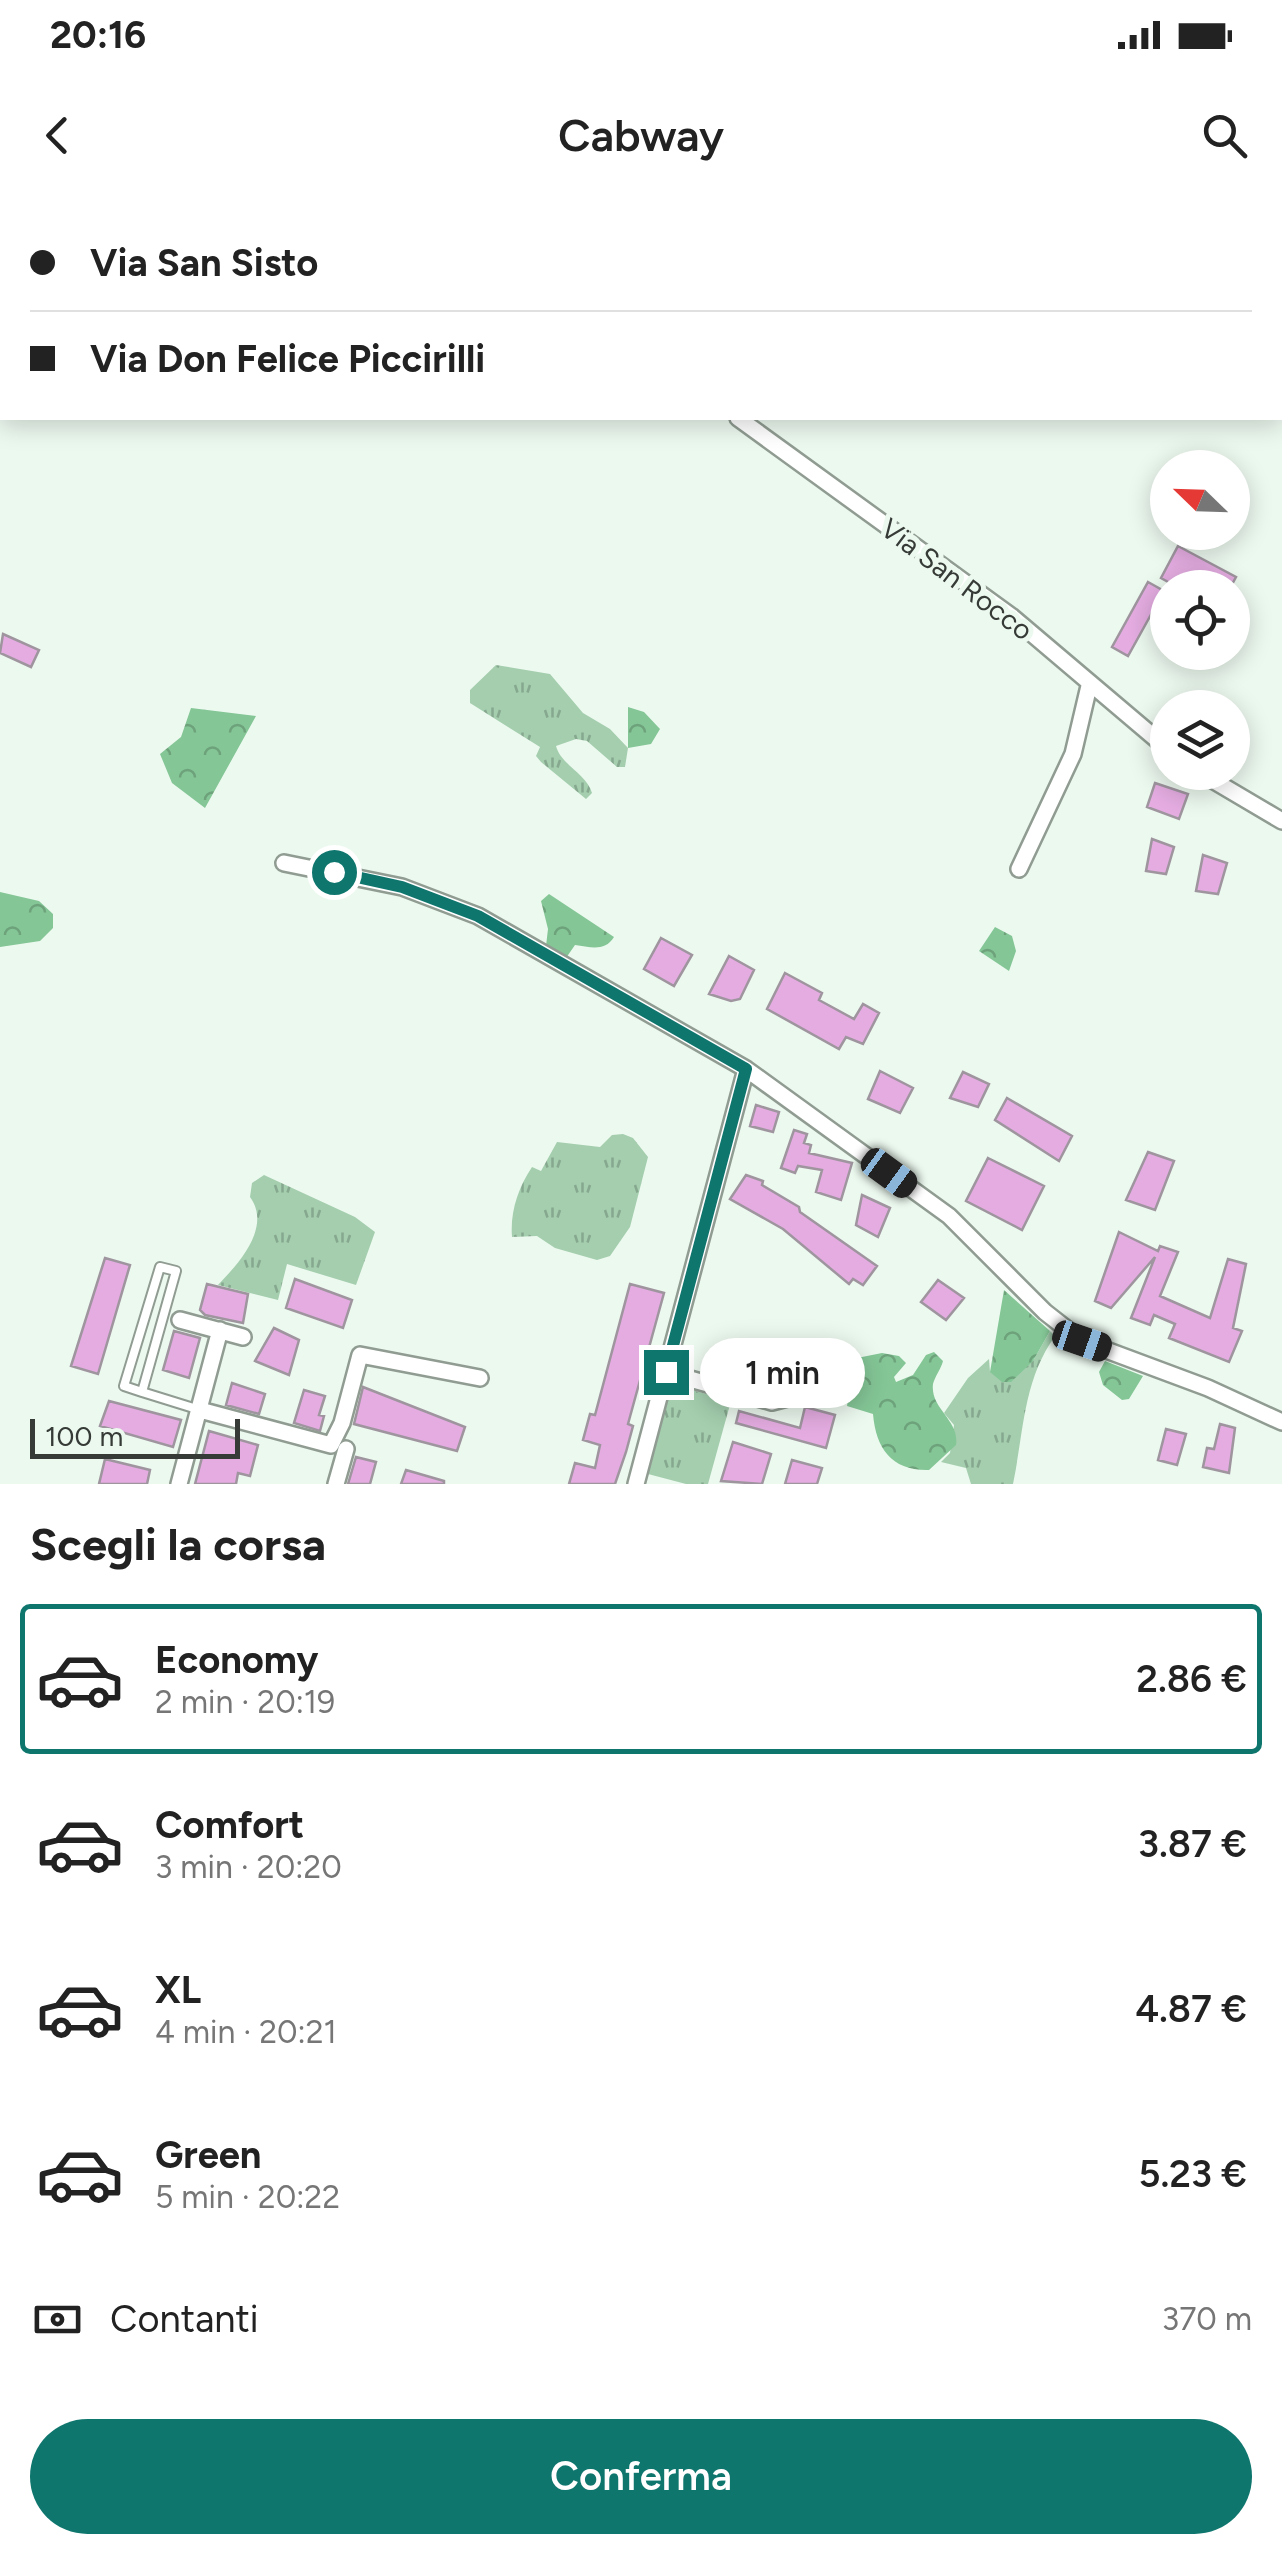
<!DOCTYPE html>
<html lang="it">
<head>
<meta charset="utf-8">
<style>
	:root { --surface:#fff; --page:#f6f6f6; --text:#222; --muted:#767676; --line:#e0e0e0; --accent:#0f766e }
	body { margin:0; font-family:Figtree,sans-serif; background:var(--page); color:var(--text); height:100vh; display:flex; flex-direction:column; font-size:38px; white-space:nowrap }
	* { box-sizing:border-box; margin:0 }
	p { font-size:32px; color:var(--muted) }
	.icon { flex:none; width:55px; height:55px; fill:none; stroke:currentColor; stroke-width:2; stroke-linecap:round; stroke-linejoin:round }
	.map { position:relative; height:1284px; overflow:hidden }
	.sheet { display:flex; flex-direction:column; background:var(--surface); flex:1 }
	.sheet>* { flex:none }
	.banner { position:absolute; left:0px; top:0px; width:1282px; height:220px; box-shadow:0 5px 25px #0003; display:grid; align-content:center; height:220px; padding:0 30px; background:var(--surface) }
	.needle { width:65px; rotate:293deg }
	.controls { position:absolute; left:1150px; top:250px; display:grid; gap:20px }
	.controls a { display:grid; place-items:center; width:100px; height:100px; border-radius:50%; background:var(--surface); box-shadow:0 5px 25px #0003; font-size:50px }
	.scale { position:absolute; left:30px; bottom:25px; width:210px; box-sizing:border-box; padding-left:10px; border:5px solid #363b37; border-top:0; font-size:28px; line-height:35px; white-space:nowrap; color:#363b37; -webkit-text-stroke:8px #ecf9ef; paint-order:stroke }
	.end { position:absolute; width:45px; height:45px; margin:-22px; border:12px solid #0f766e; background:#fff; box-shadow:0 0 0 5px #fff }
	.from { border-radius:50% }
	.bubble { position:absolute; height:70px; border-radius:35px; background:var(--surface); box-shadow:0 5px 25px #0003; font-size:32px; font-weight:600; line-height:70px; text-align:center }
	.car { position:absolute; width:30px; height:60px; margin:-30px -15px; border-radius:12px; box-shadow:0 0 8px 2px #0007; background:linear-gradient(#222 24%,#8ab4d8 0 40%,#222 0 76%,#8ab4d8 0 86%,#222 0) }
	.banner b { display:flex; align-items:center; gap:35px; height:95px; font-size:38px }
	.banner b+b { border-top:2px solid var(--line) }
	.banner i { width:25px; height:25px; background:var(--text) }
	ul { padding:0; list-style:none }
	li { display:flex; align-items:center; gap:30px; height:150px; margin:0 20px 15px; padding:0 10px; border:5px solid transparent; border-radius:10px }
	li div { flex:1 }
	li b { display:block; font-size:38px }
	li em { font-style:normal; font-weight:600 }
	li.current { border-color:var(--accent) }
	li>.icon { width:90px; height:90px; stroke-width:1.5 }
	h2 { padding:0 30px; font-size:45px; line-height:120px }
	.pay { display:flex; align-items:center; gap:25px; height:110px; padding:0 30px; font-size:38px }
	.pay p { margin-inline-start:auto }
	.cta { display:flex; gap:20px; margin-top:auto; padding:20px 30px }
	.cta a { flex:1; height:115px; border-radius:60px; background:var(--accent); color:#fff; font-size:40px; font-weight:600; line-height:115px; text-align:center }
	.status { display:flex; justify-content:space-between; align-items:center; height:70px; padding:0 50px; background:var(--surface); direction:ltr }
	.status svg { height:28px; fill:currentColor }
	header { display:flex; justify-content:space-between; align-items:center; height:130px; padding:0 30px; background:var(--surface); font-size:45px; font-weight:600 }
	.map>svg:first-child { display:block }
</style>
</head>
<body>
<div class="status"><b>20:16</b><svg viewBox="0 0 49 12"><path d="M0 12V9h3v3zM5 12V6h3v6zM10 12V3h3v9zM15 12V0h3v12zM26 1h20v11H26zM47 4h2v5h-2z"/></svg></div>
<header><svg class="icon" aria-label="back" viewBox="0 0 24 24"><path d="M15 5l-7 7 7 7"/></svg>Cabway<svg class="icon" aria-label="search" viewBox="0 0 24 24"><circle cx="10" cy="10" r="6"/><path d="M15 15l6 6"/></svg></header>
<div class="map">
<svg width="1282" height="1284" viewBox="0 0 1282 1284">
	<defs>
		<pattern id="grass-tufts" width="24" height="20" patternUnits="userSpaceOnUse" patternTransform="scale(2.5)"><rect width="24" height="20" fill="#a4ceae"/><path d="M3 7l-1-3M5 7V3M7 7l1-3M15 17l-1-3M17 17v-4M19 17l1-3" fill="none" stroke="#86a88e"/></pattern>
		<pattern id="forest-crowns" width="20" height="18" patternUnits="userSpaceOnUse" patternTransform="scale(2.5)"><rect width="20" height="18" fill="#84c696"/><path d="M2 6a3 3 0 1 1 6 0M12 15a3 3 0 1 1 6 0" fill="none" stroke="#6da27b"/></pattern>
	</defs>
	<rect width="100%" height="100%" fill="#ecf9ef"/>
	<path fill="url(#grass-tufts)" d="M496 465 550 474 583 513 610 529 628 548 625 567H617L587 541 576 539 556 546C561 565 587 574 592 593L586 599 541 562 536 556 540 547 470 503V490Z
		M623 934 633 938 648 957 630 1027 610 1056 597 1060 555 1048 537 1036 512 1037C510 1012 518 988 532 967L541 971 557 942 600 947 612 935Z
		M264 975 355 1017 375 1032 356 1085 287 1064 278 1100 218 1085C239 1063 272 1027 250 997L252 983Z
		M1050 1131 1055 1136C1023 1181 1024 1231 1013 1284H971L966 1268 941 1262 950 1253 954 1225 944 1213 968 1178 989 1159 990 1172 1033 1161Z
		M671 1184 731 1201 708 1284H686L648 1274Z"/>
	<path fill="url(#forest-crowns)" d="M628 507 644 512 660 529 651 544 628 548Z
		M191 508 256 516 205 608 172 583 160 554 181 537Z
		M0 692 39 701 53 714V728L40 741 0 747Z
		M549 694 614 737C605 752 590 747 575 745L566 758 546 746 548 729 541 701Z
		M995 727 1012 736 1016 751 1009 771 979 751Z
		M1004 1090 1050 1131 1033 1161 1011 1182H1002L990 1172Z
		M934 1152 943 1161C941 1169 935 1176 933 1184 930 1209 960 1220 956 1245L929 1270C892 1271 876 1249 873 1214L847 1206 849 1193C841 1183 834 1172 842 1161L882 1153 899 1156 906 1163 894 1177 896 1182 913 1175 926 1155Z
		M1105 1161 1143 1176 1129 1199 1122 1200 1103 1185 1099 1172Z"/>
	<path fill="#e4ace1" stroke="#9f959f" stroke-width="2.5" d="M1178 346 1236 377 1230 388H1179L1161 378Z
		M1148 382 1164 391 1128 456 1112 447Z
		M3 434 39 450 31 467 0 453Z
		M1155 583 1188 594 1179 619 1147 607Z
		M1152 639 1174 647 1166 674 1146 671Z
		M1203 655 1227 663 1218 694 1196 691Z
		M661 738 692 755 674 786 644 769Z
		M729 756 754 770 740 799 731 801 709 794Z
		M785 773 822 793 819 800 854 819 863 804 879 813 863 844 846 837 839 849 767 809Z
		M880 871 913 888 900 913 868 899Z
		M963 872 989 884 978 907 950 898Z
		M1007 898 1072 936 1059 961 995 920Z
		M756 905 779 912 773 932 750 926Z
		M794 930 807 934 804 943 811 945 809 953 852 963 841 1000 816 992 822 970 798 966 795 973 781 968Z
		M1148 952 1174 961 1155 1010 1126 1000Z
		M988 958 1044 986 1022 1030 966 1001Z
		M746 975 763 981 762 985 799 1007 800 1012 877 1066 863 1085 853 1079 849 1084 783 1029 730 999Z
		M862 995 890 1008 878 1037 856 1025Z
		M1119 1032 1158 1051 1160 1046 1178 1052 1160 1096 1210 1118 1228 1059 1246 1064 1233 1128 1242 1131 1229 1162 1169 1138 1175 1124 1154 1115 1150 1125 1131 1118 1155 1057 1111 1108 1095 1101Z
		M105 1058 130 1065 98 1174 71 1166Z
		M295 1079 352 1100 343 1128 286 1108Z
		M938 1080 964 1098 946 1120 921 1102Z
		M207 1084 248 1094 243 1123 205 1115 200 1110Z
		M630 1084 664 1093 628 1224 633 1226 626 1252 615 1284H569L575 1263 595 1268 600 1245 583 1240 590 1214 595 1215Z
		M274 1128 299 1140 289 1175 255 1161Z
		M174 1131 200 1138 189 1178 163 1170Z
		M232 1183 265 1194 259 1214 226 1205Z
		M363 1187 465 1227 457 1251 354 1224Z
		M304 1190 325 1196 319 1215 324 1216 320 1231 294 1223Z
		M109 1201 181 1220 173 1247 100 1226Z
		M805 1207 835 1215 826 1248 736 1223 739 1211 800 1228Z
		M1220 1224 1235 1228 1229 1273 1203 1267 1207 1248 1214 1249Z
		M1166 1229 1186 1234 1177 1265 1158 1260Z
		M209 1231 258 1245 250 1276 238 1273 236 1284H195Z
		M733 1242 771 1254 762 1284 721 1281Z
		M356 1257 376 1262 370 1284H348Z
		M105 1259 150 1270 147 1284H99Z
		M792 1260 822 1268 817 1284H785Z
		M406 1270 444 1281V1284H401Z"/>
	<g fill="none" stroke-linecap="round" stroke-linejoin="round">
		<g stroke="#909c92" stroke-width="12">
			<path id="lane" d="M142 1192 124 1186 160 1067 176 1071 142 1192 200 1210"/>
		</g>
		<g stroke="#909c92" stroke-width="20">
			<path id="street" d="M259 0 266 2
				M738 218 1011 416 1168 549
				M1199 572 1282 621
				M284 663 402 687 478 716 746 869 949 1016 1045 1112 1082 1141 1208 1188 1282 1222
				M1019 669 1073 554 1089 486
				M180 1120 243 1137
				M665 1172 772 1202 795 1196
				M200 1210 331 1245 342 1223 360 1155 480 1178
				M179 1284 220 1130
				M336 1284 346 1249
				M636 1284 746 869"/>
		</g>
		<use href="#lane" stroke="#fff" stroke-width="8"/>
		<use href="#street" stroke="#fff" stroke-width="15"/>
	</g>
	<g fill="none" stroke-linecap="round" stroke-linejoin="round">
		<path stroke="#0f766e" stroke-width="12" d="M334 672 402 687 478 716 746 869 666 1172"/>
	</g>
	<g text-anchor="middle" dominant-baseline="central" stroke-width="10" stroke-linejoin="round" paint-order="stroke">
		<g font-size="28" fill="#363b37" stroke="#ecf9ef">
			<text transform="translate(957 379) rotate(37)">Via San Rocco</text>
		</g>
	</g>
</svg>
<div class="controls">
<a><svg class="needle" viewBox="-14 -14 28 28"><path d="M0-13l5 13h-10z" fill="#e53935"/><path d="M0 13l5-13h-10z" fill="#767676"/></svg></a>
<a><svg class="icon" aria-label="locate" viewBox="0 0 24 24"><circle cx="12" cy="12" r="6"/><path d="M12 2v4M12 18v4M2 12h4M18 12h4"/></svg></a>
<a><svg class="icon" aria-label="layers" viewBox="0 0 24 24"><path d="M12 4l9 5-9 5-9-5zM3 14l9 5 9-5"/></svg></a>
</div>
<div class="scale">100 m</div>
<i class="end from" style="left:334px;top:672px"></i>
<i class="end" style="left:666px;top:1172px"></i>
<div class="bubble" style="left:700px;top:1138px;width:165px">1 min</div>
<i class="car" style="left:889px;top:973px;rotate:126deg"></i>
<i class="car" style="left:1082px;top:1141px;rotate:109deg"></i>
<div class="banner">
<b><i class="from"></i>Via San Sisto</b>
<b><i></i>Via Don Felice Piccirilli</b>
</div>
</div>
<section class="sheet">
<h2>Scegli la corsa</h2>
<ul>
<li class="current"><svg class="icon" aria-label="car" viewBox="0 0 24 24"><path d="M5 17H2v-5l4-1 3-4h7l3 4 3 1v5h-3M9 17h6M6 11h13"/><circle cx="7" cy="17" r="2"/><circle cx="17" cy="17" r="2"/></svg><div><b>Economy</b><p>2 min · 20:19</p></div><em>2.86 €</em></li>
<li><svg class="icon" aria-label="car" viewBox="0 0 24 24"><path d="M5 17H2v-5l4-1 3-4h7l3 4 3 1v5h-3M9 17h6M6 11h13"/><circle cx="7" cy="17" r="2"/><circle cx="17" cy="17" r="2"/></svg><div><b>Comfort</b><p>3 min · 20:20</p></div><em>3.87 €</em></li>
<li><svg class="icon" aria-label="car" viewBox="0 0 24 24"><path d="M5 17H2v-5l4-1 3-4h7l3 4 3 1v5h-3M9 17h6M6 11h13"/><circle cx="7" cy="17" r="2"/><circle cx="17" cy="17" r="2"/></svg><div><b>XL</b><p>4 min · 20:21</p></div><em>4.87 €</em></li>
<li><svg class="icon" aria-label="car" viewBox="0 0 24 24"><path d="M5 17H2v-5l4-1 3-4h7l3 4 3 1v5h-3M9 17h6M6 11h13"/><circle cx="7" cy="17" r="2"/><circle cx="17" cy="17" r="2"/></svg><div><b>Green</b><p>5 min · 20:22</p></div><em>5.23 €</em></li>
</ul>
<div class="pay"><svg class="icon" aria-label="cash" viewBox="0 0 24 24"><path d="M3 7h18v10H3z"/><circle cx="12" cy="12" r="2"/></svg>Contanti<p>370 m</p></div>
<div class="cta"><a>Conferma</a></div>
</section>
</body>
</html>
